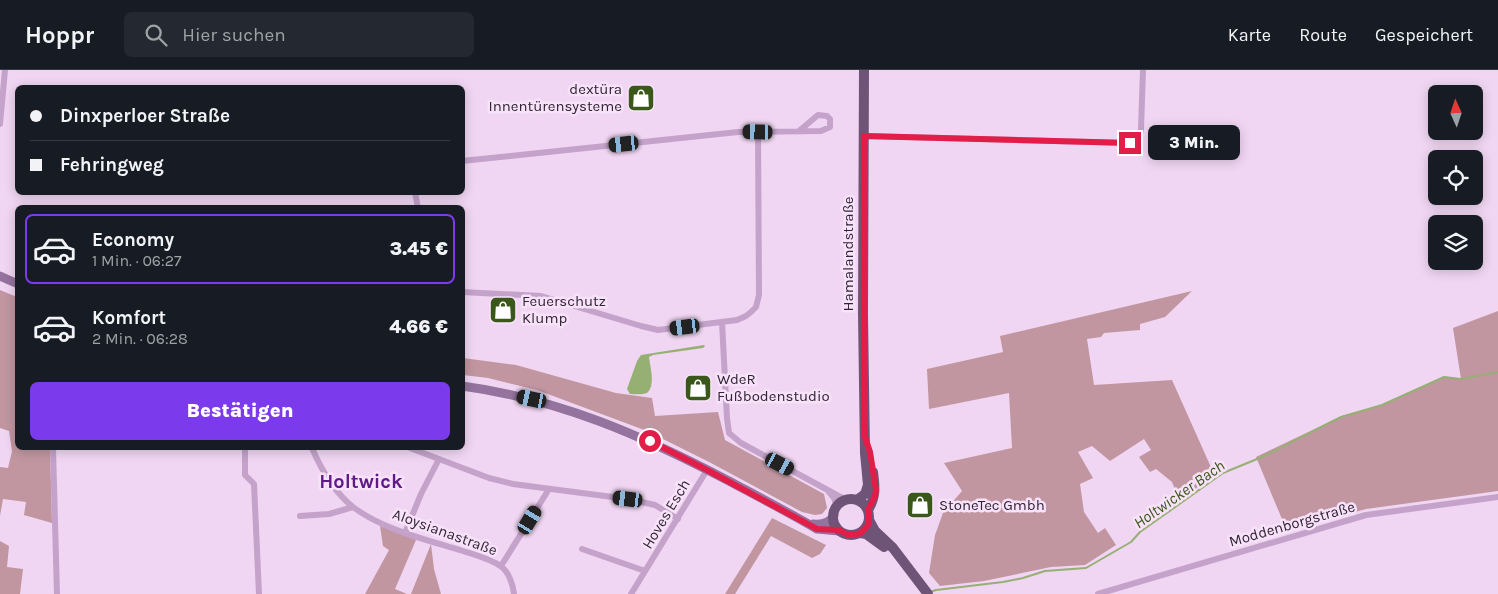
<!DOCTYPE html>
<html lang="de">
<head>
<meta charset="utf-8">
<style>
	:root { --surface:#171b24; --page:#242831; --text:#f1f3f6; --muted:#9ea1a6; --line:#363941; --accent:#7c3aed }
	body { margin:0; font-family:Karla,sans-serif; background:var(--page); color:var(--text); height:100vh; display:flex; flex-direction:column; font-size:19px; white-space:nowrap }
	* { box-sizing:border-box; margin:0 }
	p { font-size:16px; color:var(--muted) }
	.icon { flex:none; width:28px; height:28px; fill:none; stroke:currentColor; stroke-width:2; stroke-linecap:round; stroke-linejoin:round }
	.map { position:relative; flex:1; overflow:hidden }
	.drawer { position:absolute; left:15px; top:135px; width:450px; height:245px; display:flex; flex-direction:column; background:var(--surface); border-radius:8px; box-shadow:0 2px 12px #0003 }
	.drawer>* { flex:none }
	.hud { position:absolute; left:15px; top:15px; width:450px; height:110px; border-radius:8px; box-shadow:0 2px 12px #0003; display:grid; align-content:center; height:110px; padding:0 15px; background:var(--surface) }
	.needle { width:32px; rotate:357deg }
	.fabs { position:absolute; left:1428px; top:15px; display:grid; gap:10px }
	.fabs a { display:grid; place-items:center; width:55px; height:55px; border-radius:8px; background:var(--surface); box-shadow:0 2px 12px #0003; font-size:25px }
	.end { position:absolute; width:22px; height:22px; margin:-11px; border:6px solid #e11d48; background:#fff; box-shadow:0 0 0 2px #fff }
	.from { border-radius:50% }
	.bubble { position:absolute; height:35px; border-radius:8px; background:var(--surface); box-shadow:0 2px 12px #0003; font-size:16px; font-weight:800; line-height:35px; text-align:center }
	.car { position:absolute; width:15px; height:30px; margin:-15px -8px; border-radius:6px; box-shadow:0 0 4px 1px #0007; background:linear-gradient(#222 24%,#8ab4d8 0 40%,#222 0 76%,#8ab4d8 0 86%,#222 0) }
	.hud b { display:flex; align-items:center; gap:18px; height:48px; font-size:19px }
	.hud b+b { border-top:1px solid var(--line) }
	.hud i { width:12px; height:12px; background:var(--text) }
	ul { padding:9px 0 0; list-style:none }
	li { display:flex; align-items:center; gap:15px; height:70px; margin:0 10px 8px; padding:0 5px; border:2px solid transparent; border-radius:8px }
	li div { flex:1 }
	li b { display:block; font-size:19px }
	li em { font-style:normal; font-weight:800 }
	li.current { border-color:var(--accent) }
	li>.icon { width:45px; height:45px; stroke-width:1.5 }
	.action { display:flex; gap:10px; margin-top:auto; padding:10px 15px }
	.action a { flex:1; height:58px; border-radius:8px; background:var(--accent); color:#fff; font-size:20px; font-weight:800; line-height:58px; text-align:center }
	header { display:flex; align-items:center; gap:30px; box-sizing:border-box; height:70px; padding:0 25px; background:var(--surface); border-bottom:1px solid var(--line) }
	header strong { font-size:24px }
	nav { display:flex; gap:28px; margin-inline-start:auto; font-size:18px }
	.search { width:350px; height:45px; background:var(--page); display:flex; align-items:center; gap:12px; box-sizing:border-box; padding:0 18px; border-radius:8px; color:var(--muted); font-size:19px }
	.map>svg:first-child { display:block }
</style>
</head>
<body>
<header>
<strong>Hoppr</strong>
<div class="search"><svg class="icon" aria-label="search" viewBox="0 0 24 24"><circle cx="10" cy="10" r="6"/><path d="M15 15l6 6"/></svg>Hier suchen</div>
<nav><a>Karte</a><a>Route</a><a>Gespeichert</a></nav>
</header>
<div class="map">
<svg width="1498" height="524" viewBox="0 0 1498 524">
	<rect width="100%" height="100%" fill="#f0d6f2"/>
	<path fill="#c196a1" d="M0 220 17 227 18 378H50L52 453 24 445 26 432 3 429 0 446V397L8 398 12 381 9 361 0 358Z
		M1192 221 1165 247 1140 254V260L1104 263 1101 267 1087 269 1094 315 1172 310 1214 404 1180 431 1172 412 1156 399 1150 402 1139 387 1151 380 1144 369 1110 391 1092 376 1078 382 1093 408 1080 414 1084 442 1098 463 1105 458 1116 475 1085 495 1051 497 984 511 940 516 929 503 935 465 943 443 962 421 944 393 1012 378 1009 323 929 339 927 299 1003 282 1000 266Z
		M1498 241V421L1366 439 1287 461 1256 387 1342 346 1382 335 1444 307 1461 309 1453 258Z
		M463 288 516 295 616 323 652 328 655 346 718 342 725 370 824 424 827 438 822 444 815 445 802 442 711 393 647 361 537 320 488 308 463 305Z
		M772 448 826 475 820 484 812 488 771 466 735 524H725Z
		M380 456 416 470 395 519 407 524H365L389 480 383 476Z
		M0 471 9 476 7 497 23 499 20 524H0Z
		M431 474 434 499 441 524H411Z"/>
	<path fill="#96b074" d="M704 275 705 276 703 278 653 285 649 287C650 296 656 316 647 323 642 325 635 324 630 324L627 319 637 291 641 285Z"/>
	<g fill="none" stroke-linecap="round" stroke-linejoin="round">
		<path stroke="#96b074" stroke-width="2" d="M930 522 936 520 1003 512 1023 508 1045 501 1086 498 1131 472 1140 462 1223 403 1262 387 1341 347 1382 335 1444 307 1461 309 1498 302"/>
		<path stroke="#c4a2ca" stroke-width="6" d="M0 54 5 0
			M864 66 1130 73 1139 68 1141 59 1143 0
			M462 91 738 62 821 61 830 57V49L827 46 818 45 799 61
			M415 122 418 138
			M462 222 541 226 641 256 658 260 737 250 746 246 751 242 756 237 759 225 758 62
			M722 252 727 348 729 363 741 373 846 430
			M53 378 57 524
			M245 378V405L254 414 259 524
			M312 378C321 399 334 422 353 437 383 460 428 470 463 481 475 485 491 489 502 497 509 503 513 515 514 524
			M410 378 489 408 513 414 628 429 655 435 678 449
			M829 422 834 428 837 437
			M300 446 329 444 353 437
			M405 463 421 424 439 389
			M582 479 645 501
			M501 496 549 419
			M631 524 707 400
			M1098 524 1366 445 1498 427"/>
		<path stroke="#94739e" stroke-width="9" d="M0 206 18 214
			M462 316C559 329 641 365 727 410 757 426 788 442 817 459L839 461
			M813 454C823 455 830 453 834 445"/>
		<path stroke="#6e5577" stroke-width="10" d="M833 447a18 18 0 1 1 36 0a18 18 0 1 1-36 0Z
			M857 430 865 424 868 415 865 383 863 244 864 0
			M868 440C876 427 875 417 873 402
			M869 450 875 461 893 478 928 524
			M861 463 866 464 884 477"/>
	</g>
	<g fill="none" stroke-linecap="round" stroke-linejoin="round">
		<path stroke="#e11d48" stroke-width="6" d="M650 371 707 400 817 459 839 460 848 465 857 464 861 463 868 455 869 445 868 440 875 426 876 420 870 382 865 367 864 351V66L1130 73"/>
	</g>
	<defs>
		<g id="shop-square" transform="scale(1.4375)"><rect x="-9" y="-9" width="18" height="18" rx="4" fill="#3a5819" stroke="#f8e2fa"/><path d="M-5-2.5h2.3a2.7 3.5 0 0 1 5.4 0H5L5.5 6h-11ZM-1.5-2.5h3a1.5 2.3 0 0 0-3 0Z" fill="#fff"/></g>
	</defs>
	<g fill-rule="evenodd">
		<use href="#shop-square" x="641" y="28"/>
		<use href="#shop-square" x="503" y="240"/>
		<use href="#shop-square" x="698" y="318"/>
		<use href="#shop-square" x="920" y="435"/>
	</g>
	<g text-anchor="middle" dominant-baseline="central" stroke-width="5" stroke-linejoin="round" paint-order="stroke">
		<g font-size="15" fill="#302534" stroke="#f8e2fa" text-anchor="start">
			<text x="622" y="19" text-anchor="end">dextüra<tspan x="622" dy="17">Innentürensysteme</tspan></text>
			<text x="522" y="231">Feuerschutz<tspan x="522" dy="17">Klump</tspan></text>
			<text x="717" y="309">WdeR<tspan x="717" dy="17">Fußbodenstudio</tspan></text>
			<text x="939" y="435">StoneTec Gmbh</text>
		</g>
		<g font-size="15" fill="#302534" stroke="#f8e2fa">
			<text transform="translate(848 184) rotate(-90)">Hamalandstraße</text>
			<text transform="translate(666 444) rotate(-59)">Hoves Esch</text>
			<text transform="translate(1292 454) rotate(-16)">Moddenborgstraße</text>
			<text transform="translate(445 462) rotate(20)">Aloysianastraße</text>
		</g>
		<g font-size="16" font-style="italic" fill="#3a5819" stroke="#f8e2fa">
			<text transform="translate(1179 424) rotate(-35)">Holtwicker Bach</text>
		</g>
		<g font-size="20" font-weight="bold" fill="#601a87" stroke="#f8e2fa">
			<text x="361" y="411">Holtwick</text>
		</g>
	</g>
</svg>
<div class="fabs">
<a><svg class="needle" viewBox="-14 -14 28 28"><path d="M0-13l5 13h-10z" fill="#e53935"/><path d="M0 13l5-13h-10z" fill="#9ea1a6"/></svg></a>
<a><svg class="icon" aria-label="locate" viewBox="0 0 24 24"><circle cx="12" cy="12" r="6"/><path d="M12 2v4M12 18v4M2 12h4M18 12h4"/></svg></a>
<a><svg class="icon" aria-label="layers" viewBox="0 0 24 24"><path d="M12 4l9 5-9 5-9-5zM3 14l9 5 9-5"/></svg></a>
</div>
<i class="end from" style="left:650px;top:371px"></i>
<i class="end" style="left:1130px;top:73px"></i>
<div class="bubble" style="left:1148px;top:55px;width:92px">3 Min.</div>
<i class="car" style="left:758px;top:62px;rotate:271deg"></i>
<i class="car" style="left:624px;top:74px;rotate:264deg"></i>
<i class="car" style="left:685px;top:257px;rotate:263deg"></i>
<i class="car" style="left:532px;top:329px;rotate:282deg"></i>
<i class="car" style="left:780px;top:394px;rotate:118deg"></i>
<i class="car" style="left:628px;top:429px;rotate:277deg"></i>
<i class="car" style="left:530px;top:450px;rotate:31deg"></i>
<div class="hud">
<b><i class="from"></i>Dinxperloer Straße</b>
<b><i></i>Fehringweg</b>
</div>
<section class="drawer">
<ul>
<li class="current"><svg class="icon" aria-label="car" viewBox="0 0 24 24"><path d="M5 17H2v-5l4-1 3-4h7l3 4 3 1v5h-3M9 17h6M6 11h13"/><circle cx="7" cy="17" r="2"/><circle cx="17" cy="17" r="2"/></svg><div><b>Economy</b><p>1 Min. · 06:27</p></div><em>3.45 €</em></li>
<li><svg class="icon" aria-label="car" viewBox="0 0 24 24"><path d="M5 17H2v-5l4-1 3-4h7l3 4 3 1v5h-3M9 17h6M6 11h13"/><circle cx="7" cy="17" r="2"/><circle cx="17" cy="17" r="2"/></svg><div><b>Komfort</b><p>2 Min. · 06:28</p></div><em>4.66 €</em></li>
</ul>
<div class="action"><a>Bestätigen</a></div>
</section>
</div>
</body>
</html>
